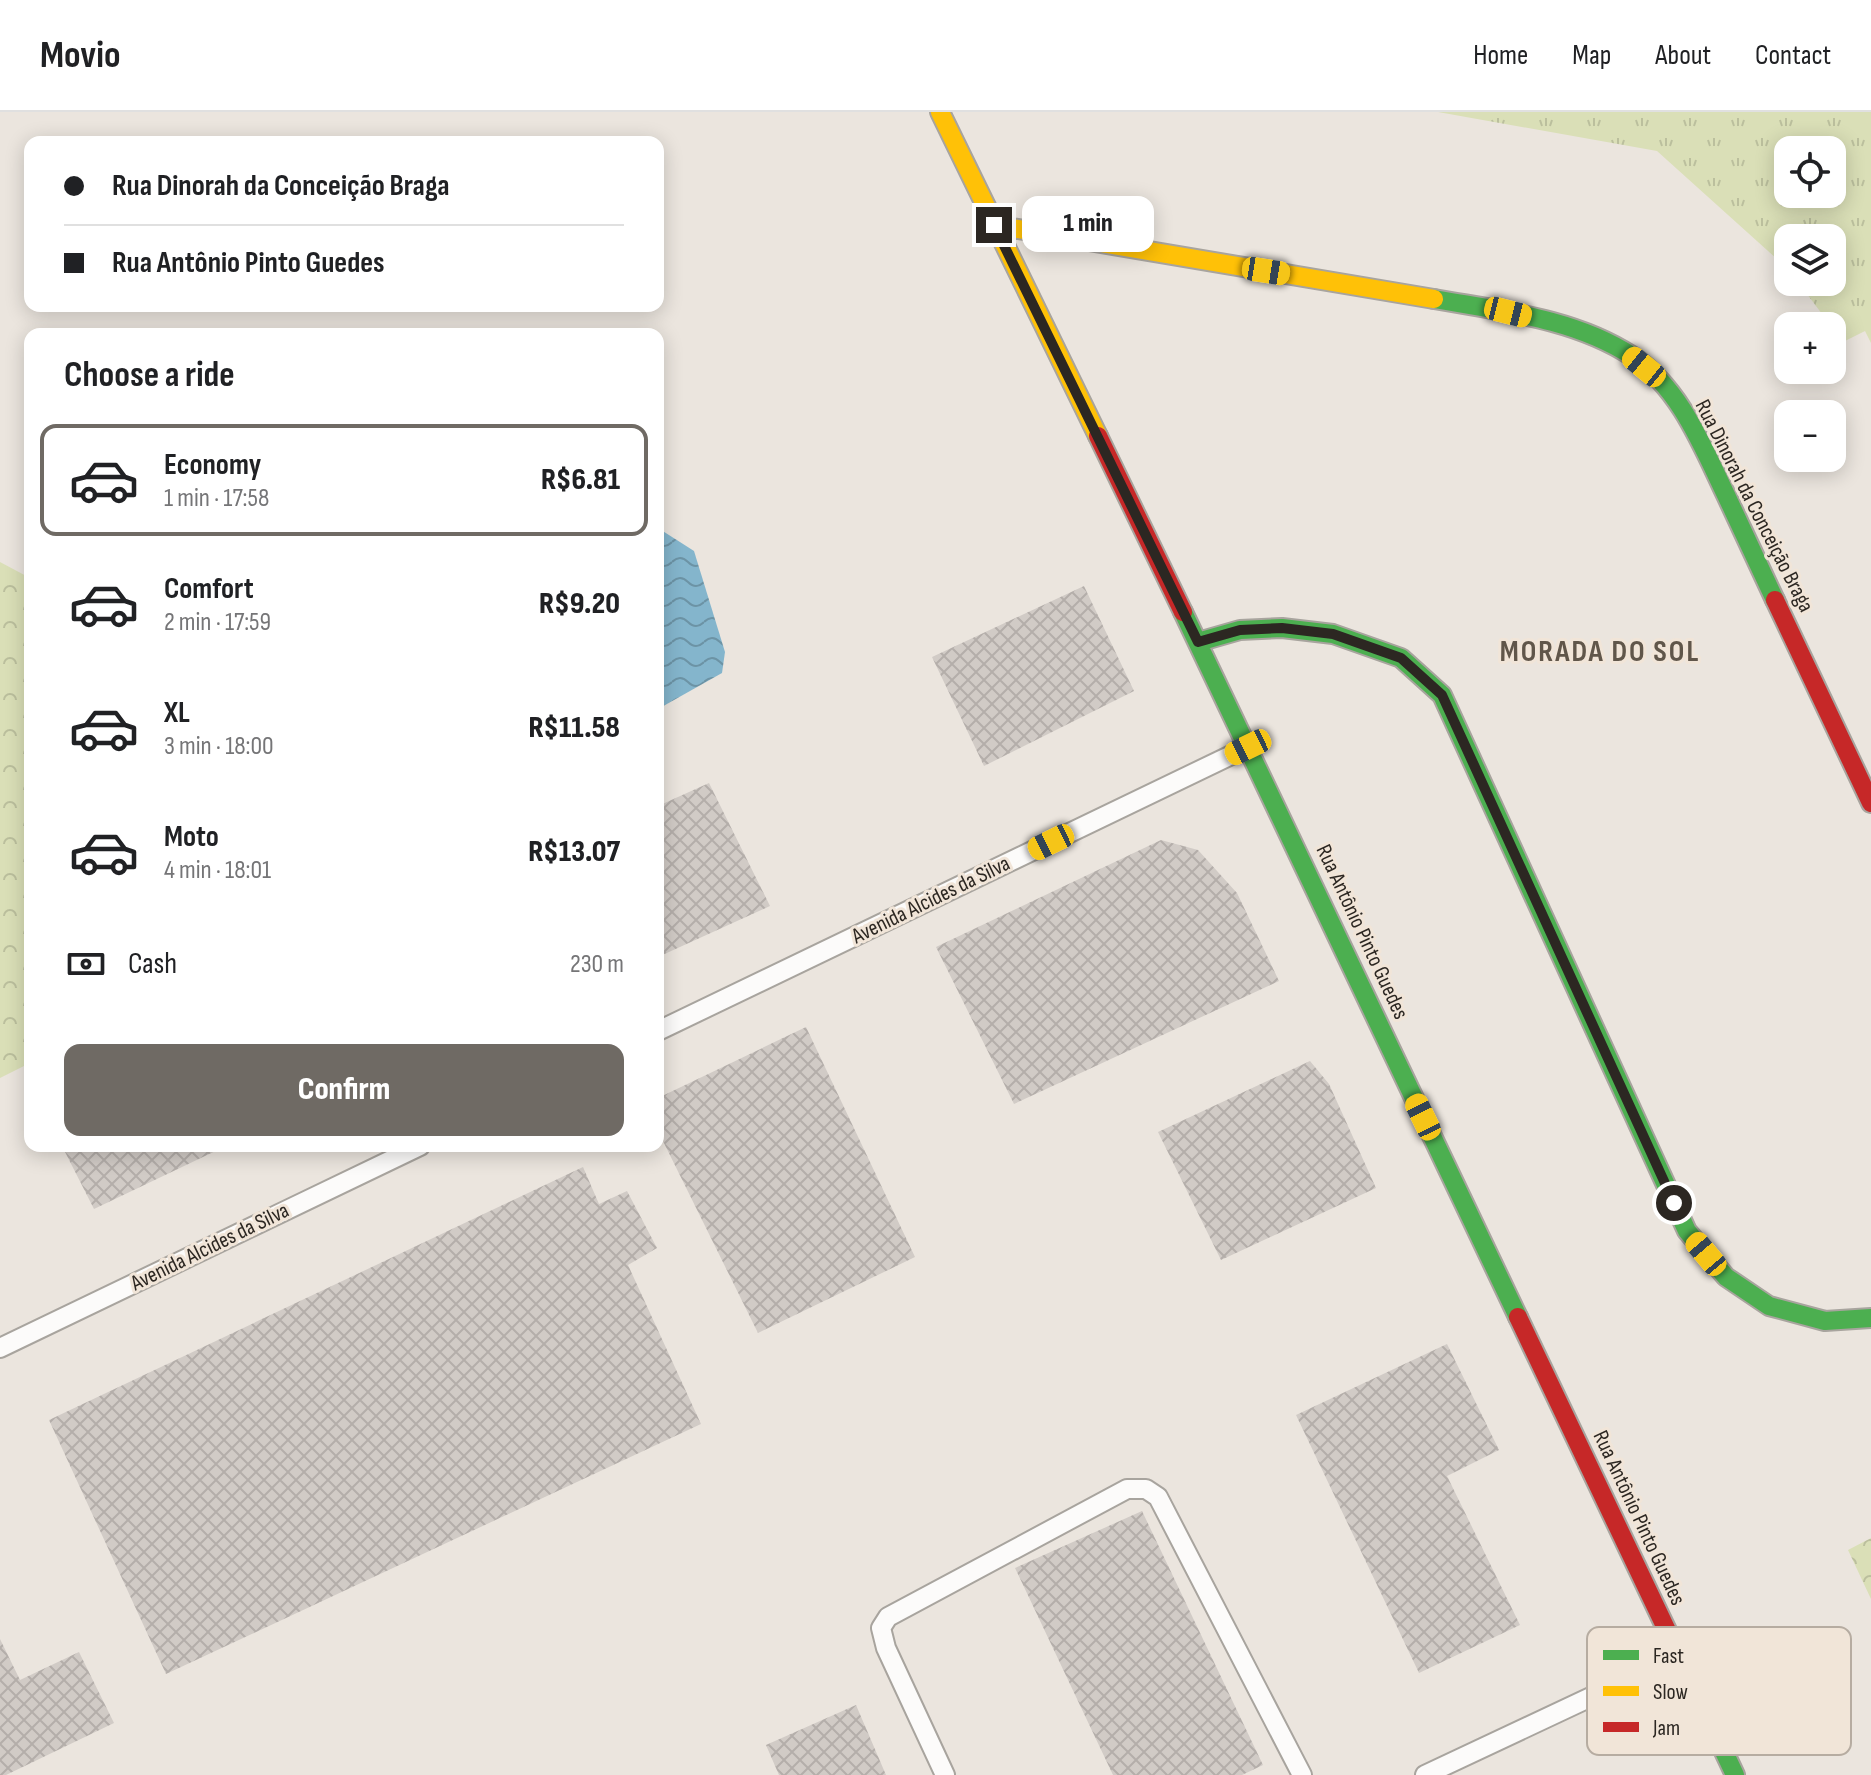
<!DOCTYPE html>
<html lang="en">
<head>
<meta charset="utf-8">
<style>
	:root { --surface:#fff; --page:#f6f6f6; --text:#202124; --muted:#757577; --line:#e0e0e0; --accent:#6f6a64 }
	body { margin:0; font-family:"Sofia Sans Condensed",sans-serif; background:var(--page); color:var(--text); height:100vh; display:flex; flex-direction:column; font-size:30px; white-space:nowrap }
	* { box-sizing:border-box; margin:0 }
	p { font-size:26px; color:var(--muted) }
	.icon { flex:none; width:44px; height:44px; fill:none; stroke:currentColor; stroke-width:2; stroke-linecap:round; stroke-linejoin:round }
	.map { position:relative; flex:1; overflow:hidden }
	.panel { position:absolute; left:24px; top:216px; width:640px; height:824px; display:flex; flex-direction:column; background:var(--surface); border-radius:16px; box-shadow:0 4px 20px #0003 }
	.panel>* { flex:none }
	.guide { position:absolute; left:24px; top:24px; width:640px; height:176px; border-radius:16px; box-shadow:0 4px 20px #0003; display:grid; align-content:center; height:176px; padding:0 40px; background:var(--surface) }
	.controls { position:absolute; left:1774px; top:24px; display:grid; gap:16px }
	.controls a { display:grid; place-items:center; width:72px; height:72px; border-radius:16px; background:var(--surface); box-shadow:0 4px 20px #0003; font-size:40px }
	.end { position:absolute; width:36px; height:36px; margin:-18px; border:10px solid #2c2722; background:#fff; box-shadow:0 0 0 4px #fff }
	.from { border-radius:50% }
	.bubble { position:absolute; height:56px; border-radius:16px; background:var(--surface); box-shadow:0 4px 20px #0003; font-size:26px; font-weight:800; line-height:56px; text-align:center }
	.car { position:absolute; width:24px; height:48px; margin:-24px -12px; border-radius:10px; box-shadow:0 0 6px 2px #0007; background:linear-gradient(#f5c518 24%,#345 0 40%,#f5c518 0 76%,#345 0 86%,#f5c518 0) }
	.guide b { display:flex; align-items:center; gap:28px; height:76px; font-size:30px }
	.guide b+b { border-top:2px solid var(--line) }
	.guide i { width:20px; height:20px; background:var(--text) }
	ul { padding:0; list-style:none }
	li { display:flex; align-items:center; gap:24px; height:112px; margin:0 16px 12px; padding:0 24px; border:4px solid transparent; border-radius:16px }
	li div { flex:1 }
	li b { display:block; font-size:30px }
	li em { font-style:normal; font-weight:800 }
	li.active { border-color:var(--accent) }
	li>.icon { width:72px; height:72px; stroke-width:1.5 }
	h2 { padding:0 40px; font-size:36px; line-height:96px }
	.pay { display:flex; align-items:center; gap:20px; height:88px; padding:0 40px; font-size:30px }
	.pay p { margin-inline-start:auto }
	.cta { display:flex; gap:16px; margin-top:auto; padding:16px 40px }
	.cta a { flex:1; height:92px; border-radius:16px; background:var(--accent); color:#fff; font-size:32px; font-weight:800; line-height:92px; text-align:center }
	header { display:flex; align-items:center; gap:48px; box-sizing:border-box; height:112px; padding:0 40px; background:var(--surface); border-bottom:2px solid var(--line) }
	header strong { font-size:38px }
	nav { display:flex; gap:44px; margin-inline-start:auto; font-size:28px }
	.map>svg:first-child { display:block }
</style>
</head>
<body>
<header>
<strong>Movio</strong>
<nav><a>Home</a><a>Map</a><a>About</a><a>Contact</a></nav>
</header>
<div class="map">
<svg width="1871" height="1663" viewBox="0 0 1871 1663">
	<defs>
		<pattern id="grass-tufts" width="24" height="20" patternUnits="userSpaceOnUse" patternTransform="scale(2)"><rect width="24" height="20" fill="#dadfb7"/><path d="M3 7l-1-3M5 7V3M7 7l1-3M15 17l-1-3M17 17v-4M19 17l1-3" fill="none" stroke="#bbbf9d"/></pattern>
		<pattern id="forest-crowns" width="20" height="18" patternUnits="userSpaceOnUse" patternTransform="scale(2)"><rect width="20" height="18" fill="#dadfb7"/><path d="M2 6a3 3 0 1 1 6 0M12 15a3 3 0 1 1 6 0" fill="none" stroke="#bbbf9d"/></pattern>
		<pattern id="water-waves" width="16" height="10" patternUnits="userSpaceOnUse" patternTransform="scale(2)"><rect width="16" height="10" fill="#84b5cc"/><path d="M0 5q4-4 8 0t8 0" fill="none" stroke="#6c93a5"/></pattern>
		<pattern id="building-cross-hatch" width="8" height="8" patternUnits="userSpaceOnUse" patternTransform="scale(2)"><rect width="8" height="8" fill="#d1cbc6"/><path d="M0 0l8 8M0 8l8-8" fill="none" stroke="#b4aeaa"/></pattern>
	</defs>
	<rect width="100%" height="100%" fill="#ebe5de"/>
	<path fill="url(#grass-tufts)" fill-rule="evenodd" d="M1438 0H1871V231L1865 219 1843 230 1798 170H1832V126H1788V157L1657 39ZM1788 38H1832V82H1788Z"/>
	<path fill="url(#forest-crowns)" d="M0 450 30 466V951L0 966Z
		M1871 1426V1487L1848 1438Z"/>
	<path fill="url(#water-waves)" d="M658 416 694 439 725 540 722 561 658 597Z"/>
	<path fill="url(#building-cross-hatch)" d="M1084 474 1134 579 984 654 932 545Z
		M709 671 770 794 658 845V694Z
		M1161 728 1198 738 1237 781 1279 869 1014 992 936 835Z
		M806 915 915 1145 758 1221 658 1019V986Z
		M1310 949 1329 972 1376 1076 1221 1148 1158 1020Z
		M62 1034H226L94 1097Z
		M583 1055 599 1092 627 1079 657 1136 628 1153 701 1312 166 1562 49 1308Z
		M1447 1232 1499 1338 1447 1364 1520 1513 1419 1561 1296 1303Z
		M1142 1399 1263 1653 1242 1663H1113L1015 1456Z
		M0 1527 20 1568 79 1540 114 1611 6 1663H0Z
		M856 1593 886 1663H779L766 1633Z"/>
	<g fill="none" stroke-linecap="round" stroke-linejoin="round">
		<g stroke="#a8a49e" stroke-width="22">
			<path id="lane" d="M658 919 1248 635
				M0 1236 420 1034
				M945 1663 886 1536 881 1516 888 1505 1127 1377H1146L1158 1385 1302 1663
				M1425 1663 1678 1544"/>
		</g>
		<g stroke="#a8a49e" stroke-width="22">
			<path id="fast" d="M1434 187C1500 199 1574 206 1632 244 1680 276 1702 333 1726 383 1742 418 1759 453 1775 488
				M1183 500 1518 1205
				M1198 530 1240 518 1282 516 1333 522 1401 546 1442 583 1687 1119 1726 1165 1769 1194 1825 1209 1871 1206
				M1681 1548 1735 1663"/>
		</g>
		<g stroke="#a8a49e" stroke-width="22">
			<path id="slow" d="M940 0 1098 324
				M994 113 1434 187"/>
		</g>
		<g stroke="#a8a49e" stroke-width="22">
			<path id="jam" d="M1098 324 1183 500
				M1775 488 1871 691
				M1518 1205 1681 1548"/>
		</g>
		<use href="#lane" stroke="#fcfbfa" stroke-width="18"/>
		<use href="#fast" stroke="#4caf50" stroke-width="18"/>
		<use href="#slow" stroke="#ffc107" stroke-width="18"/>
		<use href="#jam" stroke="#c62828" stroke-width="18"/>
	</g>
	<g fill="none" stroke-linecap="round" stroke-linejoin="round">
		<path stroke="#2c2722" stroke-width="10" d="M994 113 1198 530 1240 518 1282 516 1333 522 1401 546 1442 583 1674 1091"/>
	</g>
	<g text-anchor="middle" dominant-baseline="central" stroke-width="6" stroke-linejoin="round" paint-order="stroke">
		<g font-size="22" fill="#2c2722" stroke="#f1e5d8">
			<text transform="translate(1754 394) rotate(63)">Rua Dinorah da Conceição Braga</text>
			<text transform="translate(931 788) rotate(-26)">Avenida Alcides da Silva</text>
			<text transform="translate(1362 820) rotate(65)">Rua Antônio Pinto Guedes</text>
			<text transform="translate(210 1135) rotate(-26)">Avenida Alcides da Silva</text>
			<text transform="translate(1639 1406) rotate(65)">Rua Antônio Pinto Guedes</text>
		</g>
		<g font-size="30" font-weight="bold" letter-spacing="2" fill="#60564a" stroke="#f1e5d8">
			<text x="1600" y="540">MORADA DO SOL</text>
		</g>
	</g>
	<rect x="1587" y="1515" width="264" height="128" rx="12" fill="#f1e5d8" stroke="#b6aca1" stroke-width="2"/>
	<rect x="1603" y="1538" width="36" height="10" fill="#4caf50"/>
	<rect x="1603" y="1574" width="36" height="10" fill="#ffc107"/>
	<rect x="1603" y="1610" width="36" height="10" fill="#c62828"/>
	<g font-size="22" fill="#2c2722">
		<text x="1653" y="1551">Fast</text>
		<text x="1653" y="1587">Slow</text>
		<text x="1653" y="1623">Jam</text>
	</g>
</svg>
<div class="controls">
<a><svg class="icon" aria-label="locate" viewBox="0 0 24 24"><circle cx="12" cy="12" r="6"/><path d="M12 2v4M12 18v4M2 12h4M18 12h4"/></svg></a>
<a><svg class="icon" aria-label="layers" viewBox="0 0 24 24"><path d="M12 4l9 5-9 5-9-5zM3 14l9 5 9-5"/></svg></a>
<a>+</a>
<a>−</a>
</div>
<i class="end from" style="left:1674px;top:1091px"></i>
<i class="end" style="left:994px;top:113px"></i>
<div class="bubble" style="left:1022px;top:84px;width:132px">1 min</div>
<i class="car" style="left:1266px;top:159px;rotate:99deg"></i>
<i class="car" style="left:1508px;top:200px;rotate:104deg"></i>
<i class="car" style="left:1644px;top:255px;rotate:309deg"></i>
<i class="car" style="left:1248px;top:635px;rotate:244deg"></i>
<i class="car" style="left:1051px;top:730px;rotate:244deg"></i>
<i class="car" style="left:1423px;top:1005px;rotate:334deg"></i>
<i class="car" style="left:1706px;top:1142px;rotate:320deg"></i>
<div class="guide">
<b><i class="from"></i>Rua Dinorah da Conceição Braga</b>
<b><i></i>Rua Antônio Pinto Guedes</b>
</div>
<section class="panel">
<h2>Choose a ride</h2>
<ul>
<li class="active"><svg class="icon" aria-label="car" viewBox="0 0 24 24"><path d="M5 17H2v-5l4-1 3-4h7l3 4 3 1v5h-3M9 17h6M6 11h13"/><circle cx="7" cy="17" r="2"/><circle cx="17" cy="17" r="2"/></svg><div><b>Economy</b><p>1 min · 17:58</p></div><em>R$6.81</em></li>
<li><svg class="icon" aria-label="car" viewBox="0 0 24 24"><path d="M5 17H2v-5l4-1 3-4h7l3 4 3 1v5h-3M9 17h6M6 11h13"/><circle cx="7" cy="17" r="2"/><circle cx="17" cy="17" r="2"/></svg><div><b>Comfort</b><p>2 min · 17:59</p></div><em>R$9.20</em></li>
<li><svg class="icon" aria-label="car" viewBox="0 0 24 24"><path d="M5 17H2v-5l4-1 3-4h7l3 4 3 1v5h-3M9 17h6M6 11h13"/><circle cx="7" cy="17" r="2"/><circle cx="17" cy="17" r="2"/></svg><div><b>XL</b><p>3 min · 18:00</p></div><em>R$11.58</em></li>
<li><svg class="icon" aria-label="car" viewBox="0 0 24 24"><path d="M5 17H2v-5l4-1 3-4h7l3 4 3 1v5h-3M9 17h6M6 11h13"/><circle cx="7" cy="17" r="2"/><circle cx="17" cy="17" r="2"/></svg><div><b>Moto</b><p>4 min · 18:01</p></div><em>R$13.07</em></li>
</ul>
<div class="pay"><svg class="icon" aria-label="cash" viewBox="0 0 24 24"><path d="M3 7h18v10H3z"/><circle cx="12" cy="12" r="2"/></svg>Cash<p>230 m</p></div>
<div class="cta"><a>Confirm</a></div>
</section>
</div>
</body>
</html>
